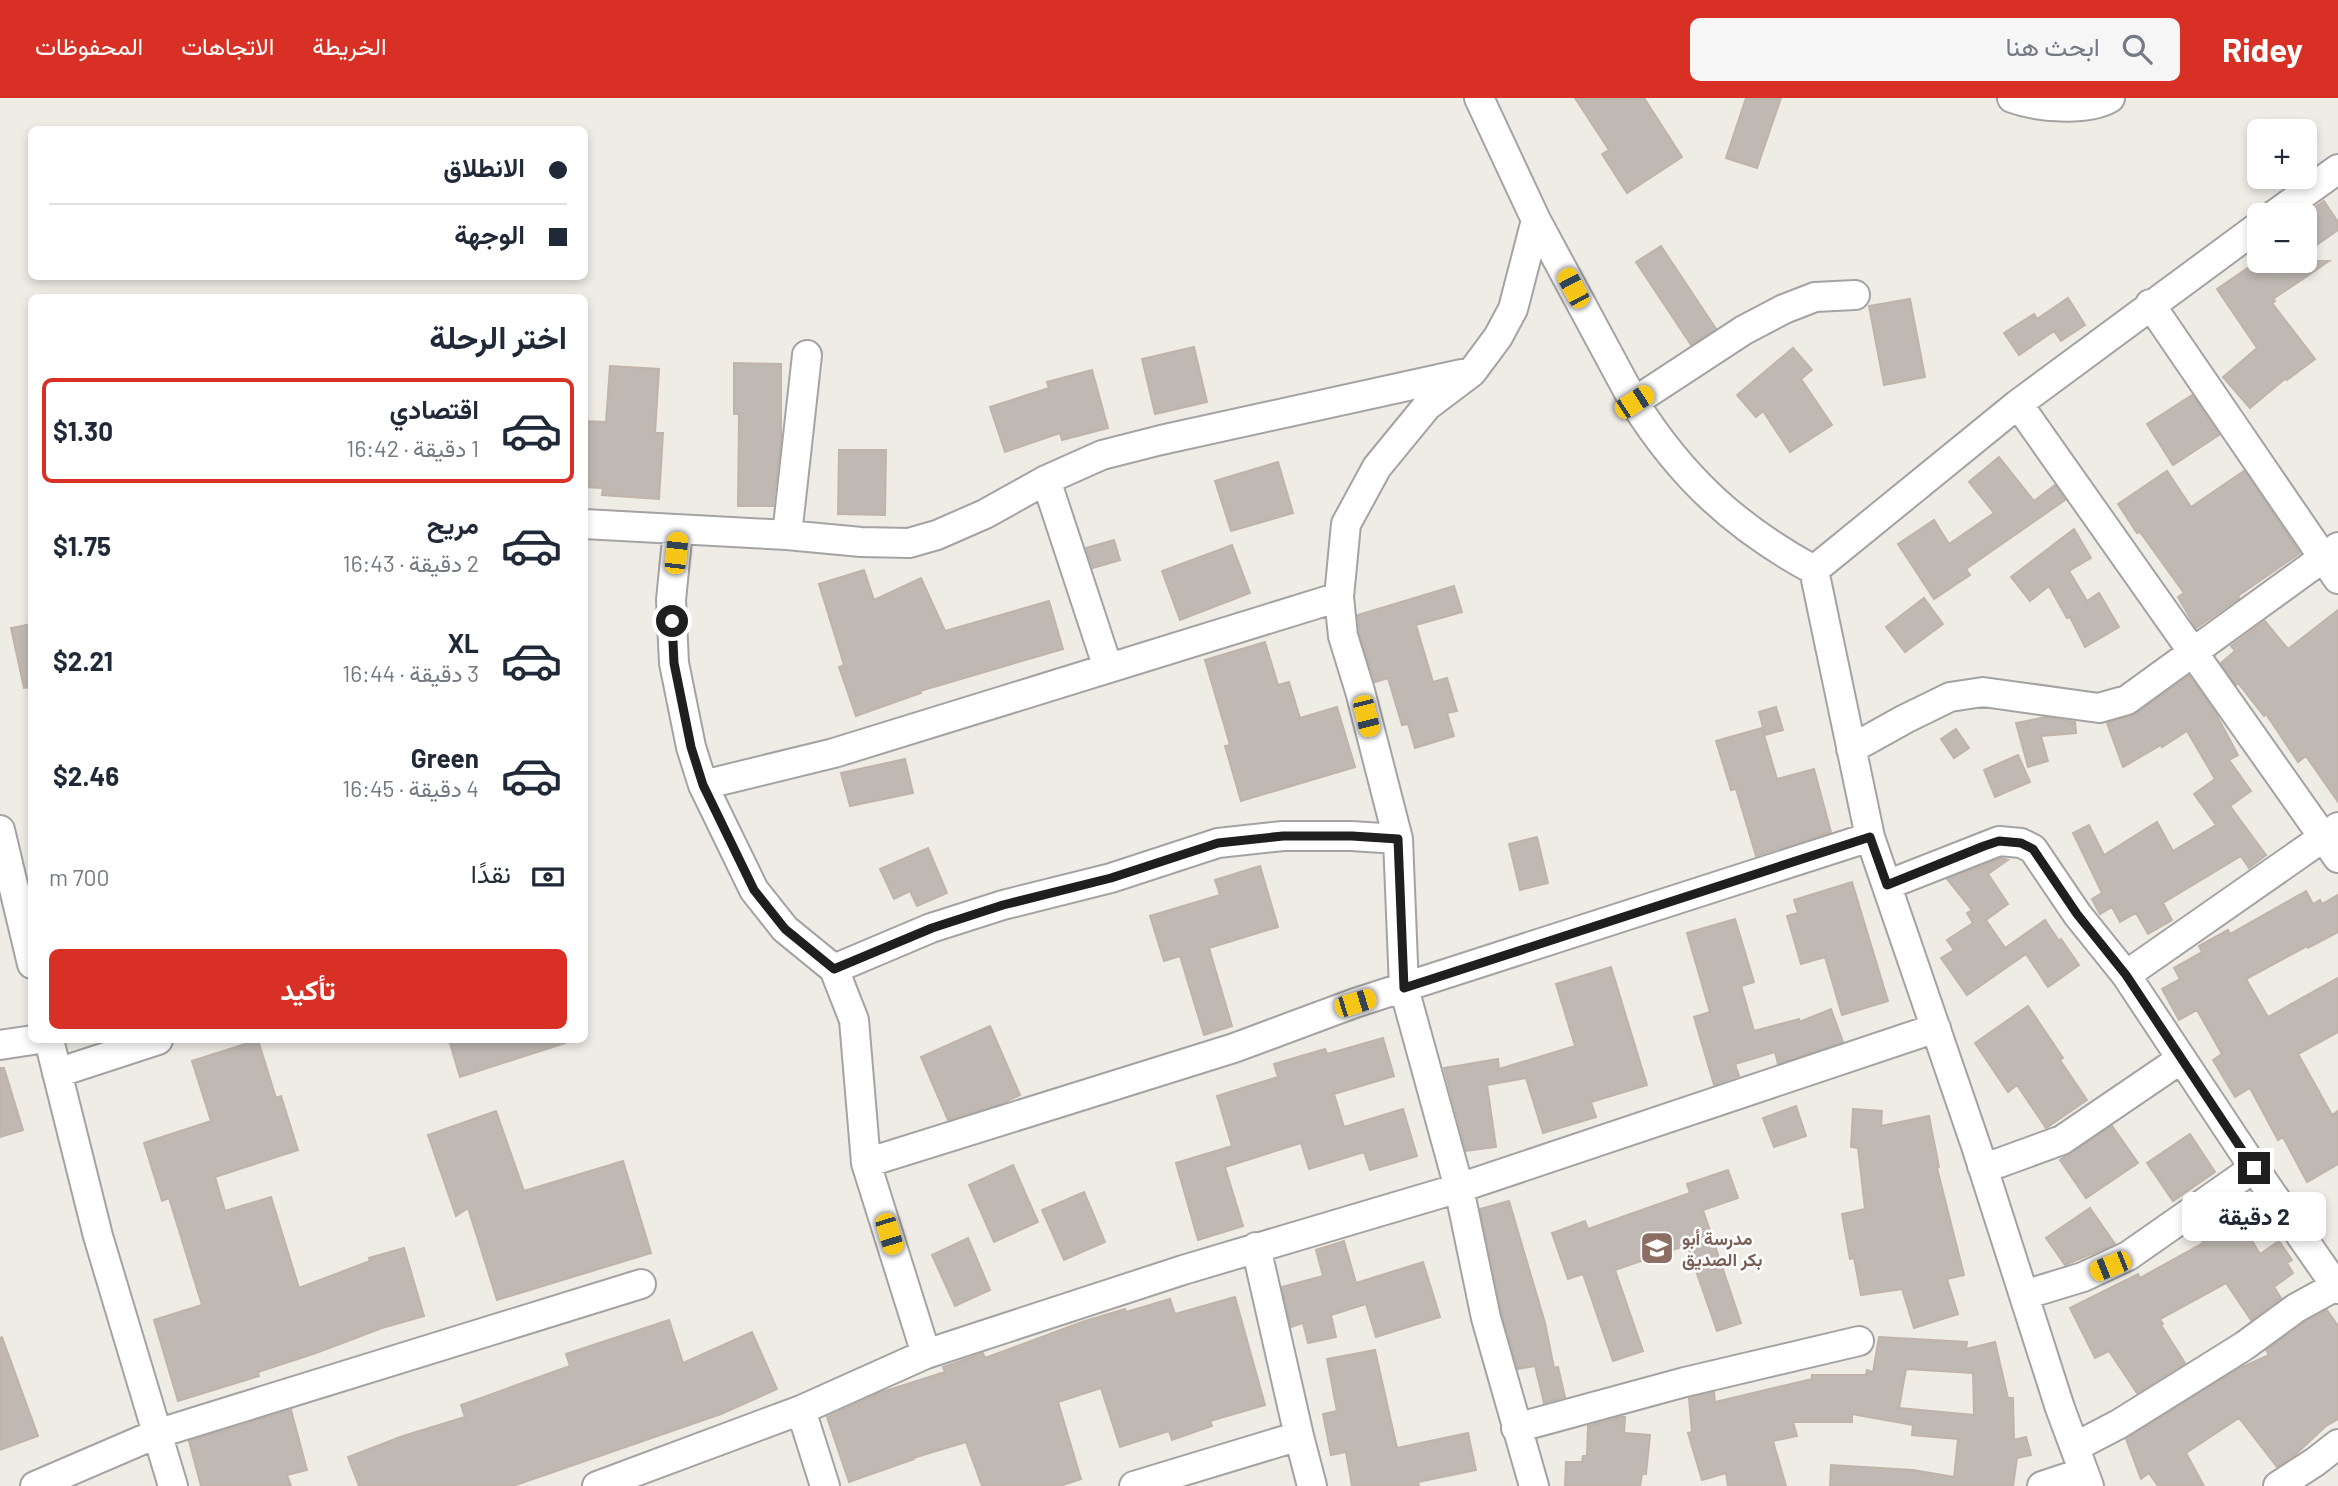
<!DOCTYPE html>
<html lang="ar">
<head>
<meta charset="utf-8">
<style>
	:root { --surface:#fff; --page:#f6f6f7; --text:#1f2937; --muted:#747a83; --line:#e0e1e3; --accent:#d93025 }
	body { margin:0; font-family:Barlow,Vazirmatn,sans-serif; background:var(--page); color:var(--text); direction:rtl; height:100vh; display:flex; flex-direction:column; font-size:26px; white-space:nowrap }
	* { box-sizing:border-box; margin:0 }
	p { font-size:23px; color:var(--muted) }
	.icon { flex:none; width:38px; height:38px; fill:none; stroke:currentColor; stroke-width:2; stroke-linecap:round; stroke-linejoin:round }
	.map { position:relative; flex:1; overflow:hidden; direction:ltr }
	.panel { position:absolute; left:28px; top:196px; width:560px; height:749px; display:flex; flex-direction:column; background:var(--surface); border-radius:10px; box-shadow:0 4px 10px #0003; direction:rtl }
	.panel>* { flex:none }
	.banner { position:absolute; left:28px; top:28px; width:560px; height:154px; border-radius:10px; box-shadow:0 4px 10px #0003; direction:rtl; display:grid; align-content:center; height:154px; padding:0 21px; background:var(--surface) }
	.fabs { position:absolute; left:2247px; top:21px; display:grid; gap:14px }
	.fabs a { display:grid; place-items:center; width:70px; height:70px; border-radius:10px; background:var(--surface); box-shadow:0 4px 10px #0003; font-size:35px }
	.end { position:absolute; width:32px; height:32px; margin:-16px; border:9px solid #1f1f1f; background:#fff; box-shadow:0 0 0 4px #fff }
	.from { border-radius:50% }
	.bubble { position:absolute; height:49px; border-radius:10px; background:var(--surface); box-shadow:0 4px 10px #0003; font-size:23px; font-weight:700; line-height:49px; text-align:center; direction:rtl }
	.car { position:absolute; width:21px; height:42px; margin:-21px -10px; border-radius:9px; box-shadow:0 0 5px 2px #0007; background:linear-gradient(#f5c518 24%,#345 0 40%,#f5c518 0 76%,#345 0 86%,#f5c518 0) }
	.banner b { display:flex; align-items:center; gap:24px; height:66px; font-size:26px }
	.banner b+b { border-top:2px solid var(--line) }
	.banner i { width:18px; height:18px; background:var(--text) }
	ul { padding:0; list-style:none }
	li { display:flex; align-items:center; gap:21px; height:105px; margin:0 14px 10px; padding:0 7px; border:4px solid transparent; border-radius:10px }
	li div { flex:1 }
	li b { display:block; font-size:26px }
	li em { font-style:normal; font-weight:700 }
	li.on { border-color:var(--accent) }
	li>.icon { width:63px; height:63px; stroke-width:1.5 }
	h2 { padding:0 21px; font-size:32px; line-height:84px }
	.pay { display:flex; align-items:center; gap:18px; height:77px; padding:0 21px; font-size:26px }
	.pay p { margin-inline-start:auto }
	.button { display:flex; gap:14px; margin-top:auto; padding:14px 21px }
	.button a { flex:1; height:80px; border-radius:10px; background:var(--accent); color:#fff; font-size:28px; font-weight:700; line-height:80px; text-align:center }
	header { display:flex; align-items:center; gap:42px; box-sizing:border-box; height:98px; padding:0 35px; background:var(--accent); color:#fff }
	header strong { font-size:33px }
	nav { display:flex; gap:38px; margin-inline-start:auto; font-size:24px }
	.search { width:490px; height:63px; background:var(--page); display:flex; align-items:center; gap:18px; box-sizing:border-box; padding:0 24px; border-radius:10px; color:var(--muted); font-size:26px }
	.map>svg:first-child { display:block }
</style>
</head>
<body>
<header>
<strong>Ridey</strong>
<div class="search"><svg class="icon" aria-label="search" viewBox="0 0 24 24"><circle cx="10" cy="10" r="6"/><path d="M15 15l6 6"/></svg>ابحث هنا</div>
<nav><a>الخريطة</a><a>الاتجاهات</a><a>المحفوظات</a></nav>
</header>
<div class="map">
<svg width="2338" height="1388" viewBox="0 0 2338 1388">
	<rect width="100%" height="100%" fill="#efece6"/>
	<path fill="#bfb8b3" stroke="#c0b4aa" stroke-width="2" fill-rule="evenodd" d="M1575 0H1644L1682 59 1627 95 1602 56 1609 52Z
		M1746 0H1781L1757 70 1726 60Z
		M2324 103 2338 124V132L2305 155V116Z
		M1661 148 1716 231 1691 247 1636 164Z
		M2258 163H2329L2273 201 2275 203 2272 205 2315 261 2287 282 2286 280 2250 310 2223 279 2257 250 2217 191Z
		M2068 200 2085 227 2061 243 2054 233 2019 257 2004 235 2034 216 2037 221Z
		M1910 201 1925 279 1884 287 1869 208Z
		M1194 249 1207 304 1155 316 1142 261Z
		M1793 250 1812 272 1801 281 1832 327 1790 354 1763 313 1756 319 1737 297Z
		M734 265 781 266V343L773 408H738L739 316H734Z
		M610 268 659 271 655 335H663L659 401 602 397 603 390 584 389V323L606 324Z
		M1092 272 1108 330 1062 342 1060 335 1005 354 990 309 1049 290 1047 284Z
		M2192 297 2219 337 2173 367 2147 326Z
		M839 352H886L885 417 838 416Z
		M1999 359 2034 403 2055 387 2065 402 1966 471 1970 477 1934 501 1898 446 1934 422 1949 446 1994 415 1969 384Z
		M1278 364 1293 415 1231 433 1215 383Z
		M2167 373 2191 409 2244 373 2300 455 2238 498 2239 500 2196 530 2178 499 2184 495 2140 434 2137 435 2118 406Z
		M2074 431 2091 460 2069 473 2087 503 2099 495 2119 529 2085 549 2070 519 2067 520 2049 488 2030 503 2011 479Z
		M1114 442 1120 462 1093 470 1086 450Z
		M1232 447 1250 495 1180 522 1162 473Z
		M864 472 874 502 921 480 945 533 1049 503 1063 551 920 593 921 595 856 618 839 569 844 567 819 486Z
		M1454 488 1462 514 1416 527 1433 584 1447 580 1457 613 1447 615 1454 638 1415 650 1408 626 1402 627 1388 580 1375 584 1359 535 1358 517Z
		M1924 500 1943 526 1905 554 1886 529Z
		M2338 512V704L2306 658 2298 664 2266 616 2264 618 2238 585 2236 587 2221 565 2235 553 2231 548 2265 523 2288 551Z
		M32 526V589L24 590 11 530Z
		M1265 544 1278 587 1289 584 1300 620 1337 609 1355 669 1241 703 1225 648 1230 647 1205 562Z
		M2189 578 2215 614 2238 657 2229 662 2251 693 2230 708 2266 757 2249 770 2241 758 2163 805 2172 822 2148 836 2136 815 2120 824 2112 809 2100 816 2092 801 2102 795 2073 735 2089 727 2104 757 2157 724 2173 753 2216 727 2194 696 2215 681 2187 633 2162 649 2161 647 2123 669 2107 625 2136 616Z
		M1776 609 1783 632 1765 637 1759 614Z
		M2046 619 2075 624 2076 635 2041 638 2048 663 2028 669 2016 625Z
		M1762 630 1777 681 1814 671 1831 734 1756 758 1736 691 1731 692 1716 643Z
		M1956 631 1969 650 1954 660 1941 641Z
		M2018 657 2030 684 1995 699 1984 672Z
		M905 661 913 695 850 708 841 675Z
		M1537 739 1548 785 1520 792 1509 746Z
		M928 750 947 795 917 808 910 793 894 801 880 771Z
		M2001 760 2008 762 1988 776 2008 806 1986 822 2005 850 2045 822 2059 843 2061 841 2079 867 2048 889 2026 856 1967 897 1941 860 1954 852 1947 842 1973 825 1967 815 1972 812 1947 781Z
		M1260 768 1278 829 1209 850 1232 928 1204 937 1180 858 1164 863 1150 818 1220 797 1215 782Z
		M1852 784 1888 903 1842 917 1825 859 1801 866 1787 818 1798 815 1794 802Z
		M2306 793 2313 806 2320 802 2322 806 2338 797V834L2308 850 2307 848 2246 881 2268 919 2338 880V934L2298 956 2332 1017 2338 1013V1066L2307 1084 2283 1039 2278 1042 2250 990 2235 999 2213 962 2222 956 2197 912 2179 922 2162 891 2180 881 2174 870 2202 854 2199 848 2228 832 2230 836Z
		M1735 821 1754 884 1741 888 1754 933 1799 921V924L1831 911 1843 944 1778 966 1775 954 1735 966 1739 978 1714 987 1694 919 1710 914 1687 835Z
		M1611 869 1647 987 1591 1004 1596 1019 1543 1035 1526 980 1487 987 1496 1049 1466 1053 1444 970 1498 961 1499 971 1575 948 1556 886Z
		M2028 908 2063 960 2060 962 2087 1002 2046 1030 2017 987 2008 994 1975 945Z
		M990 928 1020 997 1003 1005 948 1022 921 959Z
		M1383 940 1394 978 1334 996 1344 1029 1403 1011 1417 1058 1370 1072 1364 1054 1309 1071 1301 1045 1225 1069 1243 1128 1198 1142 1176 1065 1232 1048 1217 998 1278 979 1274 966 1325 951 1327 956Z
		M258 942 276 1000 281 998 298 1052 215 1079 225 1113 271 1099 299 1190 370 1163 369 1160 404 1150 424 1218 382 1230 316 1255 258 1274 259 1278 178 1303 154 1222 202 1207 169 1100 162 1103 144 1045 211 1023 192 963Z
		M449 942H564L565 945 460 979Z
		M0 970H4L23 1032 0 1039Z
		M1796 1008 1806 1038 1774 1049 1763 1020Z
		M1853 1011 1882 1013 1881 1028 1929 1018 1939 1069 1937 1070 1964 1177 1947 1181 1958 1216 1914 1230 1902 1191 1861 1197 1854 1160 1850 1161 1842 1116 1865 1111 1858 1050 1851 1049Z
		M496 1013 524 1093 623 1063 651 1155 497 1202 468 1110 456 1118 428 1037Z
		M2112 1028 2138 1065 2086 1100 2060 1062Z
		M2190 1036 2215 1074 2173 1103 2147 1065Z
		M1013 1067 1038 1124 994 1144 969 1087Z
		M1728 1072 1738 1100 1703 1112 1741 1225 1717 1233 1687 1147 1615 1172 1643 1253 1613 1263 1583 1176 1568 1181 1552 1135 1585 1123 1588 1131 1690 1095 1687 1086Z
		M1084 1094 1105 1144 1064 1162 1042 1112Z
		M1509 1103 1545 1225 1554 1270 1558 1269 1565 1299 1544 1305 1535 1268 1518 1271 1502 1216 1480 1111Z
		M2090 1110 2115 1146 2065 1167 2046 1140Z
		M2234 1113 2260 1156 2279 1143 2292 1162 2287 1165 2293 1175 2274 1189 2281 1200 2251 1222 2226 1185 2160 1221 2163 1226 2161 1227 2185 1265 2137 1295 2109 1253 2095 1260 2070 1210 2138 1176 2140 1180 2203 1145 2197 1136Z
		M968 1140 990 1192 955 1208 932 1157Z
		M1344 1143 1356 1185 1423 1164 1440 1219 1376 1239 1366 1206 1331 1217 1336 1239 1308 1245 1303 1225 1291 1229 1282 1189 1323 1178 1316 1152Z
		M1235 1199 1265 1307 1210 1323 1212 1328 1172 1342 1169 1333 1120 1349 1101 1290 1058 1304 1081 1381 1060 1388H982L966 1344 913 1360 914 1361 849 1384 827 1319 882 1294 945 1274 943 1269 983 1255 985 1260 1082 1224 1125 1211 1126 1214 1170 1201 1175 1216Z
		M2327 1212 2338 1228V1321L2326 1328 2295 1357 2277 1369 2239 1320 2186 1355 2204 1388H2158L2149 1375 2141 1381 2126 1341 2238 1271 2269 1257 2266 1252 2305 1224Z
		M669 1222 683 1265 752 1234 777 1291 721 1316 513 1388H359L348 1359 403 1338 465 1319 461 1307 570 1268 566 1256Z
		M2 1239 38 1338 0 1352V1240Z
		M1879 1239 1967 1244 1966 1251 1995 1244 2008 1300H2013L2014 1342 2026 1339 2031 1357 2017 1360 2013 1388H1830L1831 1367 1913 1372 1954 1379 1958 1341 1912 1337 1913 1327 1852 1316V1324H1793L1797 1338 1773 1343 1786 1388H1728L1726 1375 1702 1382 1688 1335 1692 1334 1689 1300 1714 1294 1715 1304 1812 1281V1277H1866L1867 1272 1873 1274ZM1906 1271 1973 1275 1974 1317 1899 1310Z
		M1375 1252 1397 1350 1468 1335 1476 1372 1418 1384 1419 1388H1352L1346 1354 1331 1357 1323 1316 1337 1313 1327 1261Z
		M291 1312 307 1372 287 1377 291 1388H201L189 1343Z
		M1621 1319H1625L1624 1335 1650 1337 1646 1376H1642L1640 1388H1565L1566 1364H1582L1583 1358H1587L1588 1328Z"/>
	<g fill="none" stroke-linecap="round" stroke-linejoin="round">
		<g stroke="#a3a3a3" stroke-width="32">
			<path id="minor" d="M1479 0 1536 122 1634 304C1681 379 1736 430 1814 472
				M2012 0C2037 9 2085 14 2110 0
				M2274 117 2338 71
				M2150 206 2338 481
				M1634 304 1744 232 1784 211 1815 199 1855 197
				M2018 306 2338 760
				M1046 382 1108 570
				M584 426 787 437 861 444 909 445 937 437 985 416 1046 382 1102 357 1161 342 1462 276
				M678 432 671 502 674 565 691 649 703 687 754 792 785 831 834 871 854 922 866 1065 926 1256
				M787 437 807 257
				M1814 472 1870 739 1976 1048 2060 1310 2089 1388
				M1814 472 2018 306 2259 128
				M1851 651 1905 621 1950 599 1983 594 2099 610 2127 602 2338 449
				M703 687 834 655 1339 499
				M0 732 32 866
				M1887 787 1999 743 2021 745 2033 751 2077 816 2126 877 2254 1070 2338 1191
				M834 871 931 830 1003 807 1111 780 1218 745 1283 738H1351L1398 741
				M2126 877 2338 729
				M49 942 98 1138 173 1388
				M0 947 33 942
				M57 975 158 942
				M866 1065 1234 950 1355 905 1870 739
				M1982 1068 1999 1065 2062 1042 2181 961
				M1256 1149 1299 1338 1312 1388
				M2024 1197 2083 1179 2128 1158 2254 1070
				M801 1312 825 1388
				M1516 1330 1685 1284 1859 1243
				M2075 1349 2119 1326 2244 1248 2296 1210 2336 1188
				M35 1388 156 1336 641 1186
				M597 1388 801 1312 926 1256 1183 1172 1459 1090 1936 930
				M1134 1388 1299 1338
				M1534 1388 1486 1220 1459 1090 1404 890 1398 741 1360 593 1343 538 1339 499 1346 426 1377 369 1427 308 1472 274 1498 239 1513 211 1536 122
				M2042 1388 2084 1374
				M2278 1388 2315 1364 2338 1346"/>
		</g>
		<use href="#minor" stroke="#fff" stroke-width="28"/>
	</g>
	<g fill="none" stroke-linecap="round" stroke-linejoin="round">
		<path stroke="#1f1f1f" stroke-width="9" d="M672 523 674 565 691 649 703 687 754 792 785 831 834 871 932 830 1003 807 1111 780 1218 745 1283 738H1352L1398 741 1404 890 1870 739 1887 787 1984 748 1999 743 2021 745 2033 751 2077 816 2126 877 2254 1070"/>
	</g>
	<defs>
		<g id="school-square" transform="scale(1.75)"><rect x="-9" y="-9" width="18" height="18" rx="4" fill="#8d6e63" stroke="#fff"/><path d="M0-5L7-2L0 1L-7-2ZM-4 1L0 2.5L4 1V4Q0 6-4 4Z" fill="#fff"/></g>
	</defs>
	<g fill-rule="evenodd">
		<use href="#school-square" x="1657" y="1150"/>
	</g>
	<g text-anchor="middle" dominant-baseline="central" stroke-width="5" stroke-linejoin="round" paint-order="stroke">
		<g font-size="18" font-weight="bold" fill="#785e54" stroke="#fff" text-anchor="start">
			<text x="1682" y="1140">مدرسة أبو<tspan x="1682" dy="21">بكر الصديق</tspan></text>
		</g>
	</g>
</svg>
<div class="fabs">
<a>+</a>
<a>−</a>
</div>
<i class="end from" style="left:672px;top:523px"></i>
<i class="end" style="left:2254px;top:1070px"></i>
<div class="bubble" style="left:2182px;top:1094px;width:144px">2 دقيقة</div>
<i class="car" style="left:1573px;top:190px;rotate:332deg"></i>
<i class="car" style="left:1634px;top:304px;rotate:57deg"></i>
<i class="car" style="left:676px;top:455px;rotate:6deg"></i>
<i class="car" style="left:1366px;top:618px;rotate:166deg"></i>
<i class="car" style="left:1355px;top:905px;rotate:73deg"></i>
<i class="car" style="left:889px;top:1136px;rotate:163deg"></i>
<i class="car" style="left:2110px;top:1168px;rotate:248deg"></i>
<div class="banner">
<b><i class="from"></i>الانطلاق</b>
<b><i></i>الوجهة</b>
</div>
<section class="panel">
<h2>اختر الرحلة</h2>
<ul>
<li class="on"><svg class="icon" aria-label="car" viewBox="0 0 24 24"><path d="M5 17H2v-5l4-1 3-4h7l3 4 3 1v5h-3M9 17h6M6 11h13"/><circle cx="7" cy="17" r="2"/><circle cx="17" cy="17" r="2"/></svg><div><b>اقتصادي</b><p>1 دقيقة · 16:42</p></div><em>$1.30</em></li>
<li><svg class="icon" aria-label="car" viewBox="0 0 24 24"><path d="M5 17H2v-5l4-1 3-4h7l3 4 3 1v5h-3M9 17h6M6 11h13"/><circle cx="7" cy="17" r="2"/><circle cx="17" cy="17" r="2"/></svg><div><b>مريح</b><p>2 دقيقة · 16:43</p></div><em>$1.75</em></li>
<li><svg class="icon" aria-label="car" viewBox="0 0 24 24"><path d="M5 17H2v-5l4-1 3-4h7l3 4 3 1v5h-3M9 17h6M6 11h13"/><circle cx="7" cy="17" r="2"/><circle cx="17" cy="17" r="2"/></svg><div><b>XL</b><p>3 دقيقة · 16:44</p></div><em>$2.21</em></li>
<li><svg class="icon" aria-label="car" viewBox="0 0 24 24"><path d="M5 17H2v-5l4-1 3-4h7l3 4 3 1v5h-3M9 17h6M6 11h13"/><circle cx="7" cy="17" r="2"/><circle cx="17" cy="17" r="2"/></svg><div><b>Green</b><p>4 دقيقة · 16:45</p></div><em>$2.46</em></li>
</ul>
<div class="pay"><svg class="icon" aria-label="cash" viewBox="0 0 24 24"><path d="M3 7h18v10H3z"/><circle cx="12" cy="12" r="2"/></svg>نقدًا<p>700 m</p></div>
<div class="button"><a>تأكيد</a></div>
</section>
</div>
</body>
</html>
